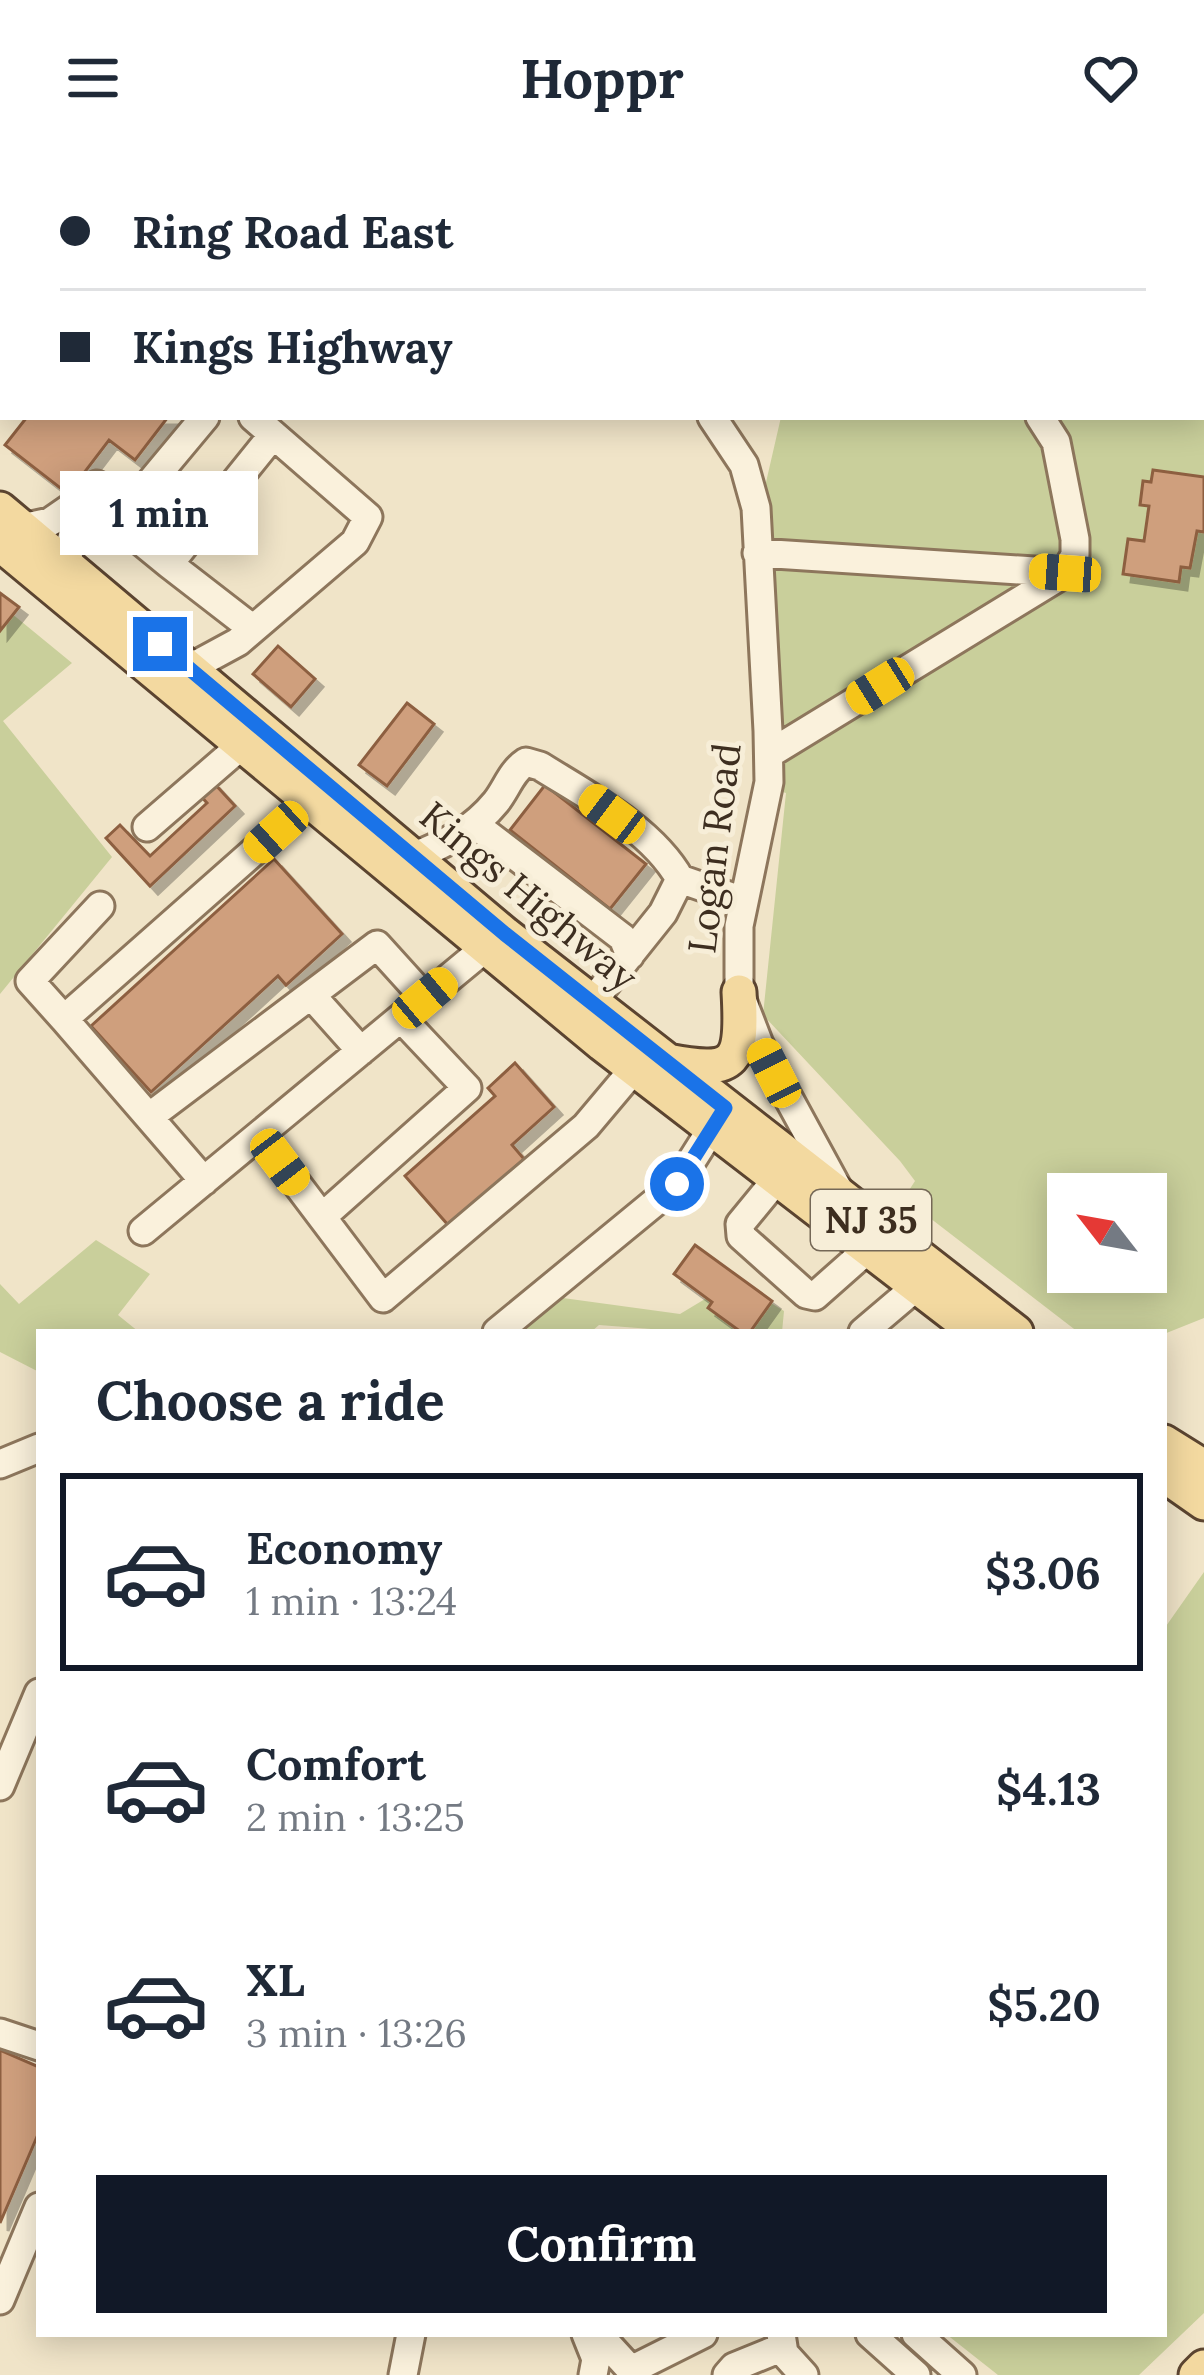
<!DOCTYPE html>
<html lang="en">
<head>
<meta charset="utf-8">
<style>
	:root { --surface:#fff; --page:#f6f6f7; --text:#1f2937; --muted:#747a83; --line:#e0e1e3; --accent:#111827 }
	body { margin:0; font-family:Lora,serif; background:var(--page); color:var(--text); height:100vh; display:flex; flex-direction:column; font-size:45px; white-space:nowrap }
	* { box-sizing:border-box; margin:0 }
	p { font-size:39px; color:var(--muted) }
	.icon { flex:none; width:66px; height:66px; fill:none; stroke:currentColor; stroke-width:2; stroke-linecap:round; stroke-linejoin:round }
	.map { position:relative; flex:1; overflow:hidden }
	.drawer { position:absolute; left:36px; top:1173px; width:1131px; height:1008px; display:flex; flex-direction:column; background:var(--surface); border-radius:0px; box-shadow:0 6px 30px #0003 }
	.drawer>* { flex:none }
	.hud { position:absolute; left:0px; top:0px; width:1206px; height:264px; box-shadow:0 6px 30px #0003; display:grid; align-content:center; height:264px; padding:0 60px; background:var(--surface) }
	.needle { width:78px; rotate:301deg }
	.controls { position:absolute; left:1047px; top:1017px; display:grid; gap:24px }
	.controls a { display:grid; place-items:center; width:120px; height:120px; border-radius:0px; background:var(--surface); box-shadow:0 6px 30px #0003; font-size:60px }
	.end { position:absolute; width:54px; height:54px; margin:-27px; border:15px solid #1a73e8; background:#fff; box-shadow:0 0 0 6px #fff }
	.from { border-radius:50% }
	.bubble { position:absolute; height:84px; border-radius:0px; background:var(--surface); box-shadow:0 6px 30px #0003; font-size:39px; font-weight:700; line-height:84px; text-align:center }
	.car { position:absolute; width:36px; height:72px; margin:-36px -18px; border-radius:15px; box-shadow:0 0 9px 3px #0007; background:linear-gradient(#f5c518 24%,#345 0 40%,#f5c518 0 76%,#345 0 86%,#f5c518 0) }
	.hud b { display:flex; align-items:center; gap:42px; height:114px; font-size:45px }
	.hud b+b { border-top:3px solid var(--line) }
	.hud i { width:30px; height:30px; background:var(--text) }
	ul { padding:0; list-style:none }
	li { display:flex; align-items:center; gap:36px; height:198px; margin:0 24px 18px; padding:0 36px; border:6px solid transparent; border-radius:0px }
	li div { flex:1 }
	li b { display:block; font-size:45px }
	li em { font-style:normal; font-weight:700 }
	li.current { border-color:var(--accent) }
	li>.icon { width:108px; height:108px; stroke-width:1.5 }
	h2 { padding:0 60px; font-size:54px; line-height:144px }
	.action { display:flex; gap:24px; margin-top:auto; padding:24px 60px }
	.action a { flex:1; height:138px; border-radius:0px; background:var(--accent); color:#fff; font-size:48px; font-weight:700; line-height:138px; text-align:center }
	header { display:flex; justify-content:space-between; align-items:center; height:156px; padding:0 60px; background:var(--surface); font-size:54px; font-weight:700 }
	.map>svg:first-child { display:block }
</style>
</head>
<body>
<header><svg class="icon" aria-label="menu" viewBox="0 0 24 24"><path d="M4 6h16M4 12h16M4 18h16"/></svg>Hoppr<svg class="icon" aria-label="heart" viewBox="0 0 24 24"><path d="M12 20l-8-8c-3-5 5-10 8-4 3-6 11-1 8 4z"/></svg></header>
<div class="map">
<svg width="1204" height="2219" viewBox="0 0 1204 2219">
	<defs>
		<filter id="shadow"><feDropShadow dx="8" dy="8" stdDeviation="0" flood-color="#0004"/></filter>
	</defs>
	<rect width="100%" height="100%" fill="#f0e4c8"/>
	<path fill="#c9cf9b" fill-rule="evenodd" d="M1075 0H1204V1162L1164 1178 1078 1176 904 1042 915 1025 900 1005 763 859 786 637 767 631 764 335 781 261H1203V3H1071ZM1068 1038H1146V1116H1068Z
		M0 448 72 507 3 565 112 701 0 838Z
		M96 1084 150 1118 118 1159 139 1176H39V1216L0 1196V1128L19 1148Z
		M735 1125 784 1155 782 1176H690L599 1169 591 1176H496L541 1139 680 1158Z
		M1204 1416V2157L1139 2219H998L946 2178H1164V1473Z"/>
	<path fill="#cf9f7d" stroke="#8d5f41" stroke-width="3" filter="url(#shadow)" d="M27 261H168L135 304 109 284 68 338 5 289Z
		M1153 314 1204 321V376L1197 375 1190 412 1181 411 1179 426 1123 418 1128 383 1144 385 1149 350 1140 349 1143 325 1151 326Z
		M0 437 19 451 0 475Z
		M278 490 315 523 291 551 253 518Z
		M407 547 434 568 387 630 359 609Z
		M212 625 235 650 150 730 106 682 120 669 150 700 207 647 199 638Z
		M545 629 646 708 610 753 510 674Z
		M274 703 342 778 286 829 278 820 151 936 91 870Z
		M515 907 554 951 512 989 524 1003 449 1070 405 1020 495 940 488 932Z
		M695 1089 772 1145 750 1176H741L708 1152 712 1146 674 1118Z
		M0 1894 39 1911V1976L0 2067Z"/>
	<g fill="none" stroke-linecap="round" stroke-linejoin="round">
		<g stroke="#8d765c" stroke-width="33">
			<path id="minor" d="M24 0 28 3
				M495 0 497 3
				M732 0 735 3
				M979 0 982 3
				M701 3 705 0
				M0 93H3
				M1203 116 1204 115
				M0 233 3 229
				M712 261 744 309 756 352 768 575 769 626 739 770V836L759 888 838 1033
				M89 339 97 329 118 347 130 351 205 261
				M130 351 125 372 169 408 273 279
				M22 372 50 366 89 339 74 373 66 408
				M757 397 1065 417
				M169 408 253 473
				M190 512 238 486 355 386 368 361 253 261
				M769 598 1065 417 1075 399V383L1056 286 1040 261
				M474 668 623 782 630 799
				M147 671 243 588
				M414 700C446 688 474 673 496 646 507 632 511 616 526 606L540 610C588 640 652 673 680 723L663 757 591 847
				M680 723 743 745
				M311 839 361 895
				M64 863 30 825 100 750
				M149 961 377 789 425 842
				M260 979 383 1142 586 970 634 913
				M777 1023 740 1068 741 1080 806 1138 815 1140 868 1093
				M204 1025 64 863 311 645
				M322 1061 467 932 401 862
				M143 1075 484 793
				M497 1176 677 1028 723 955
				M863 1176 916 1131
				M0 1308 39 1292
				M0 1630 39 1537
				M0 1877 39 1890
				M0 2144 39 2051
				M586 2178 596 2203 593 2219
				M598 2178 631 2214
				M781 2178 784 2197 804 2219
				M870 2178 916 2219
				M916 2178 962 2219
				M631 2214 703 2178
				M403 2219 411 2178
				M727 2219 734 2211 783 2191"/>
		</g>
		<g stroke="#5b4430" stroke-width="39">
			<path id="major" d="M0 353 505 778 1016 1176
				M0 388 602 888 976 1176
				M667 905C738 919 743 906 739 836
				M1164 1286 1204 1311
				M1164 1319 1204 1347
				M1196 2219 1204 2211"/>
		</g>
		<use href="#minor" stroke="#faf1dc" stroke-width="27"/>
		<use href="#major" stroke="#f3d9a0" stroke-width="33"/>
	</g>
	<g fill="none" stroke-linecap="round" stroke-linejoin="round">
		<path stroke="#1a73e8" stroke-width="15" d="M160 488 505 778 725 952 677 1028"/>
	</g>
	<g text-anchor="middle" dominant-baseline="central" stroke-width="10" stroke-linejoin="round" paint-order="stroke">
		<rect fill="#f7eed8" stroke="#756857" stroke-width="3" x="811" y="1034" width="120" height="60" rx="9"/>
		<g font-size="36" font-weight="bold" fill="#3d2e20">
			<text x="871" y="1064">NJ 35</text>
		</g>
		<g font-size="39" fill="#3d2e20" stroke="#f7eed8">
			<text transform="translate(714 692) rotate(-83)">Logan Road</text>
			<text transform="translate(529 740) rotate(40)">Kings Highway</text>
		</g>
	</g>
</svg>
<div class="controls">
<a><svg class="needle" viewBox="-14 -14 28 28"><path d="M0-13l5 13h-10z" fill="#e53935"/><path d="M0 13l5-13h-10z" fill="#747a83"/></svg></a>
</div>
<i class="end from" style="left:677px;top:1028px"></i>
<i class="end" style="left:160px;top:488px"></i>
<div class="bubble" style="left:60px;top:315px;width:198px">1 min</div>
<i class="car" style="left:1065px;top:417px;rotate:274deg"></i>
<i class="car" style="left:880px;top:530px;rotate:238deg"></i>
<i class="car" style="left:612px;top:658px;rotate:307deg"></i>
<i class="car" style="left:276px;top:676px;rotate:228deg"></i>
<i class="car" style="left:425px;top:842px;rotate:50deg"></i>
<i class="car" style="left:774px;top:917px;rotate:333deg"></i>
<i class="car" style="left:280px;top:1006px;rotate:143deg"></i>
<div class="hud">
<b><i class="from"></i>Ring Road East</b>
<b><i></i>Kings Highway</b>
</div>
<section class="drawer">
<h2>Choose a ride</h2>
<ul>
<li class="current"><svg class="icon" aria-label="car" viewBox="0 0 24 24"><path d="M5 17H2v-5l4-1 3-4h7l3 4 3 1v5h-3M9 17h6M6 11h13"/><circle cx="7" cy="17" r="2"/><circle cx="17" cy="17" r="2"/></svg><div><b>Economy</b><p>1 min · 13:24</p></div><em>$3.06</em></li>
<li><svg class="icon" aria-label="car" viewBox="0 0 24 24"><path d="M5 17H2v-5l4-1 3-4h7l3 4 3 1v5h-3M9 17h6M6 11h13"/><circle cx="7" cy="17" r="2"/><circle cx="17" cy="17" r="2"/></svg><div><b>Comfort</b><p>2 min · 13:25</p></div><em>$4.13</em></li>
<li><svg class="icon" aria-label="car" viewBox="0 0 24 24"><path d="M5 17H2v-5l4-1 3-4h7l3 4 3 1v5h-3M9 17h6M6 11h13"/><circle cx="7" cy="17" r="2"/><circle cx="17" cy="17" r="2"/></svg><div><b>XL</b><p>3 min · 13:26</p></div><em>$5.20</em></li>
</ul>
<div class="action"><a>Confirm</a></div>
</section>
</div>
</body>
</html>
